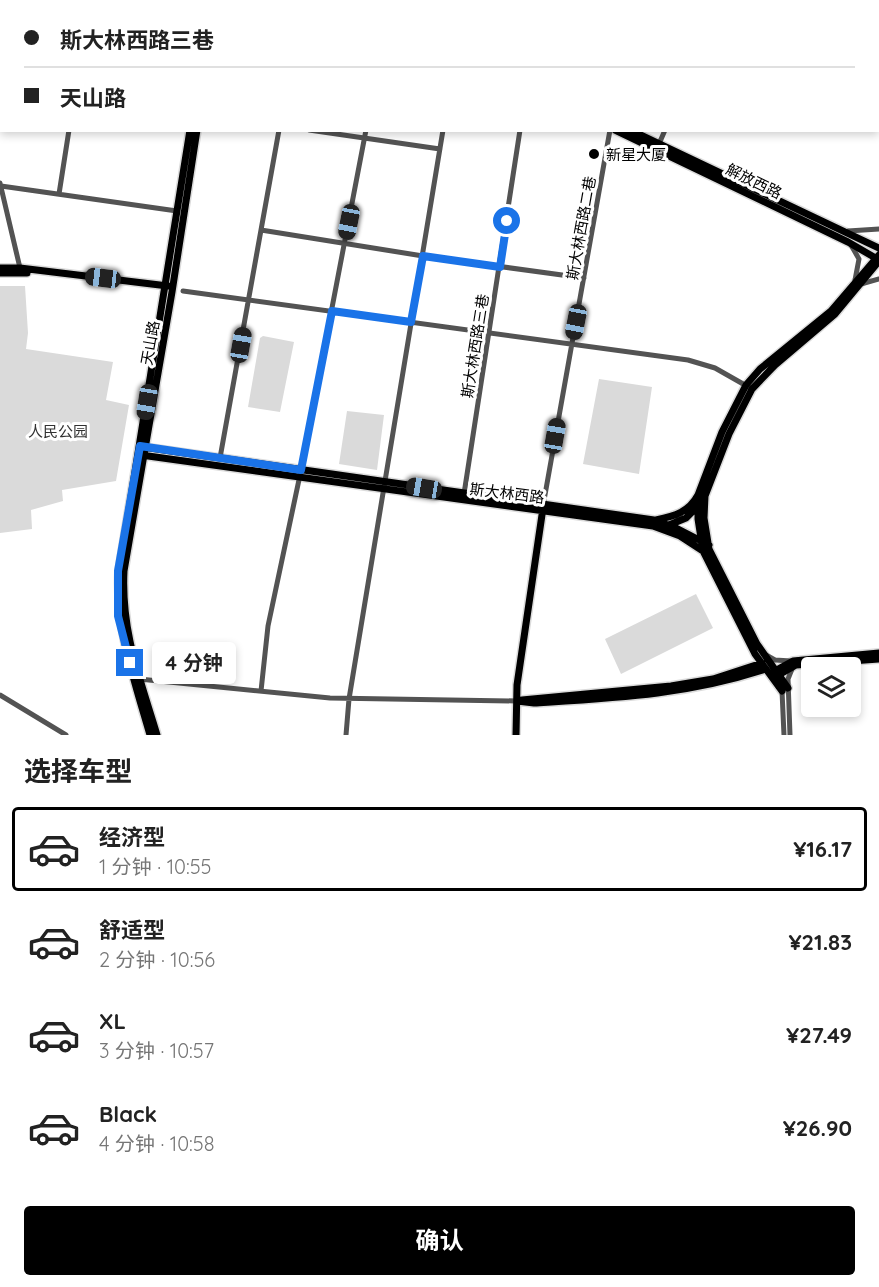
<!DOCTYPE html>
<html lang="zh">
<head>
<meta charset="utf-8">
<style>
	:root { --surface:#fff; --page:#f2f2f2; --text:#222; --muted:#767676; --line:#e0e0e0; --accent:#000 }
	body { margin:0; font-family:Quicksand,"Noto Sans SC",sans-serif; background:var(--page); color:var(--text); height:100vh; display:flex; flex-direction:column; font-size:22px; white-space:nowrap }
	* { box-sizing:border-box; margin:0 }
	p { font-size:20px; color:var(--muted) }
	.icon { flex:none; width:33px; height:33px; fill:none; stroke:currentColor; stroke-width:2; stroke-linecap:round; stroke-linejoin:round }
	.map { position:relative; height:735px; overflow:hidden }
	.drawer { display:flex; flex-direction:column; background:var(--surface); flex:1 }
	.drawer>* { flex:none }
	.top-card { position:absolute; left:0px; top:0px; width:879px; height:132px; box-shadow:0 3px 9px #0003; display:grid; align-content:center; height:132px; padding:0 24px; background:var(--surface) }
	.buttons { position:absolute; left:801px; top:657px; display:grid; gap:12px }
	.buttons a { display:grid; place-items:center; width:60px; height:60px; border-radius:6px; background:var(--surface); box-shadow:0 3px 9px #0003; font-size:30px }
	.end { position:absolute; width:27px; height:27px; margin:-14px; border:8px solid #1a73e8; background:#fff; box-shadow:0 0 0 3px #fff }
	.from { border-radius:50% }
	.bubble { position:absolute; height:42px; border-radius:6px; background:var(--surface); box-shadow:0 3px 9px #0003; font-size:20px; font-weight:700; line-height:42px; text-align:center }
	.car { position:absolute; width:18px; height:36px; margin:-18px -9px; border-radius:8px; box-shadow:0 0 4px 2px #0007; background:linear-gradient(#222 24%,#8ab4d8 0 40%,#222 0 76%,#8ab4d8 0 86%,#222 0) }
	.top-card b { display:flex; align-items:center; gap:21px; height:57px; font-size:22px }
	.top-card b+b { border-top:2px solid var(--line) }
	.top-card i { width:15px; height:15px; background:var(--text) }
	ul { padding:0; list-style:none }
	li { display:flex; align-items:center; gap:18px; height:84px; margin:0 12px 9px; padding:0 12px; border:3px solid transparent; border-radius:6px }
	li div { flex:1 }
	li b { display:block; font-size:22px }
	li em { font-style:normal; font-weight:700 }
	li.active { border-color:var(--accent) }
	li>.icon { width:54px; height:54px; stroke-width:1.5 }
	h2 { padding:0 24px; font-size:27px; line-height:72px }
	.cta { display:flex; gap:12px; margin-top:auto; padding:12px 24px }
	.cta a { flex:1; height:69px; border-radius:6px; background:var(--accent); color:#fff; font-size:24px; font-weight:700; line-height:69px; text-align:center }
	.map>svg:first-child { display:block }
</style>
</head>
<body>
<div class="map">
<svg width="879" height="735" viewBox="0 0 879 735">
	<rect width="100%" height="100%" fill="#fff"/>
	<path fill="#dadada" d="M0 286H25L28 333 26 349 113 362 106 400 129 405 116 481 62 490 63 501 31 510 32 529 0 533Z
		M263 336 294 342 280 412 248 407 260 338Z
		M599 379 652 387 639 474 583 464Z
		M347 411 384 415 377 470 339 464Z
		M696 594 713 628 621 674 605 639Z"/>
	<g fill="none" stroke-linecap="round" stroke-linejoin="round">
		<g stroke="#dbdbdb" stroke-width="10">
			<path id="major" d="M407 0 409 2
				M420 0 422 2
				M212 2V0
				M218 2 219 0
				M615 130 848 242 879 260
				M630 130 879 248
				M0 268H20L168 286
				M0 273H27
				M143 447 654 520 676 528 709 545
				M141 455 653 526 680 536 703 551
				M656 520C675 516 689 512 698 495
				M669 525 686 518 699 505
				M771 673 793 661 879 653
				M775 677 796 665 879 659
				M788 688 757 644 709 549 704 518 705 496 729 434 752 389 775 365 835 314 879 261
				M782 691 755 654 703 551 698 519V495L722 432 746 385 760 369 831 311 879 255
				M522 700 671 686 713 679 762 663
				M517 701 534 703C616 698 687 695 766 669
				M150 735C134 679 116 630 119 571L190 130
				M157 735C140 678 121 632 124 571L172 292 197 130
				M516 735 517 685 543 508"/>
		</g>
		<path stroke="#535353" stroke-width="5" d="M812 0 813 2
			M392 2V0
			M455 2V0
			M520 2 521 0
			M587 2V0
			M653 2V0
			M718 2 719 0
			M0 16H2
			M309 130 440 149
			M659 144 665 130
			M0 183 20 268
			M1 186 177 211
			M59 194 69 130
			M261 230 423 256 584 278
			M848 231 879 229
			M851 245 859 259 855 280
			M861 284 879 279
			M183 291 688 360 715 368 752 389
			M220 458 279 130
			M301 470 366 130
			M464 494 520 130
			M543 506 610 130
			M766 655 775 660 791 661
			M139 679 330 698 517 701
			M261 691 268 626 300 475
			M782 691 784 735
			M0 695 66 735
			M346 735 349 699 443 130
			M790 735 788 679 792 669"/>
		<use href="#major" stroke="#000" stroke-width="7"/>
	</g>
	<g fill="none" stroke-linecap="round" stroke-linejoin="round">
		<path stroke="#1a73e8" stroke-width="8" d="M130 663 118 616V571L140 446 301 470 332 311 411 322 423 256 500 267 507 221"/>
	</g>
	<circle fill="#000" stroke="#fff" stroke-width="2" cx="594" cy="154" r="6"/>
	<g text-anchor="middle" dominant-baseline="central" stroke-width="6" stroke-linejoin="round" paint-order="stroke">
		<g font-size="15" fill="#000" stroke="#fff" text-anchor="start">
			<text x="606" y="154">新星大厦</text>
		</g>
		<g font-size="15" fill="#000" stroke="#fff">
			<text transform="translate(754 181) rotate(26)">解放西路</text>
			<text transform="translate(581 228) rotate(-80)">斯大林西路二巷</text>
			<text transform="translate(150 343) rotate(-80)">天山路</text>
			<text transform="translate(475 346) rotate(-81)">斯大林西路三巷</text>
			<text transform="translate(507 493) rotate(7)">斯大林西路</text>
		</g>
		<g font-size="15" fill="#313131" stroke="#fff">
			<text x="58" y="431">人民公园</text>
		</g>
	</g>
</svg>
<div class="buttons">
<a><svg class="icon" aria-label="layers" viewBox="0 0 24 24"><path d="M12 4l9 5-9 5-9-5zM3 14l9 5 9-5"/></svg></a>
</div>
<i class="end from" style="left:507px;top:221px"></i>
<i class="end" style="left:130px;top:663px"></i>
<div class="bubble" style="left:152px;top:642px;width:84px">4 分钟</div>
<i class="car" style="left:349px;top:222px;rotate:191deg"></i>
<i class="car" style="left:103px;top:278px;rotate:277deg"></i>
<i class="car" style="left:576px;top:322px;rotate:191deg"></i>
<i class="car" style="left:241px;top:345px;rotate:10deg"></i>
<i class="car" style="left:147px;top:402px;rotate:189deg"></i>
<i class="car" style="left:555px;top:436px;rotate:10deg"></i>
<i class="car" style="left:424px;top:488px;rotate:279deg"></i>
<div class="top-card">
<b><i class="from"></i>斯大林西路三巷</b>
<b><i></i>天山路</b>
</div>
</div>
<section class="drawer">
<h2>选择车型</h2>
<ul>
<li class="active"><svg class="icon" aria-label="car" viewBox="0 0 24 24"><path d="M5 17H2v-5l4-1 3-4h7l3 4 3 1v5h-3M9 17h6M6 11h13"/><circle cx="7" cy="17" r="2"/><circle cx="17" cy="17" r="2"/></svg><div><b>经济型</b><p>1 分钟 · 10:55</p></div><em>¥16.17</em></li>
<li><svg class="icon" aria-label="car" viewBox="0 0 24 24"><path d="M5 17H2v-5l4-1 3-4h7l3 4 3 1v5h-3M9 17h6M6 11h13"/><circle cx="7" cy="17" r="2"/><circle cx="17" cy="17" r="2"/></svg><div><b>舒适型</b><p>2 分钟 · 10:56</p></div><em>¥21.83</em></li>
<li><svg class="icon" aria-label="car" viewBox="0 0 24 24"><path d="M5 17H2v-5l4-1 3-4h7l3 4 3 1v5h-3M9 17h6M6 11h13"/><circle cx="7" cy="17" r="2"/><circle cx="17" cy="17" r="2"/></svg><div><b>XL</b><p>3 分钟 · 10:57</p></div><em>¥27.49</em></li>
<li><svg class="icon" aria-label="car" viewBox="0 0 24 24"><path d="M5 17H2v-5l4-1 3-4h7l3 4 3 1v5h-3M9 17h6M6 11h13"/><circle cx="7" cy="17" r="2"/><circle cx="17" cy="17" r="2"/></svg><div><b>Black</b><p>4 分钟 · 10:58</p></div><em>¥26.90</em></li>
</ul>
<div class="cta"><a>确认</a></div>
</section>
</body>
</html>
